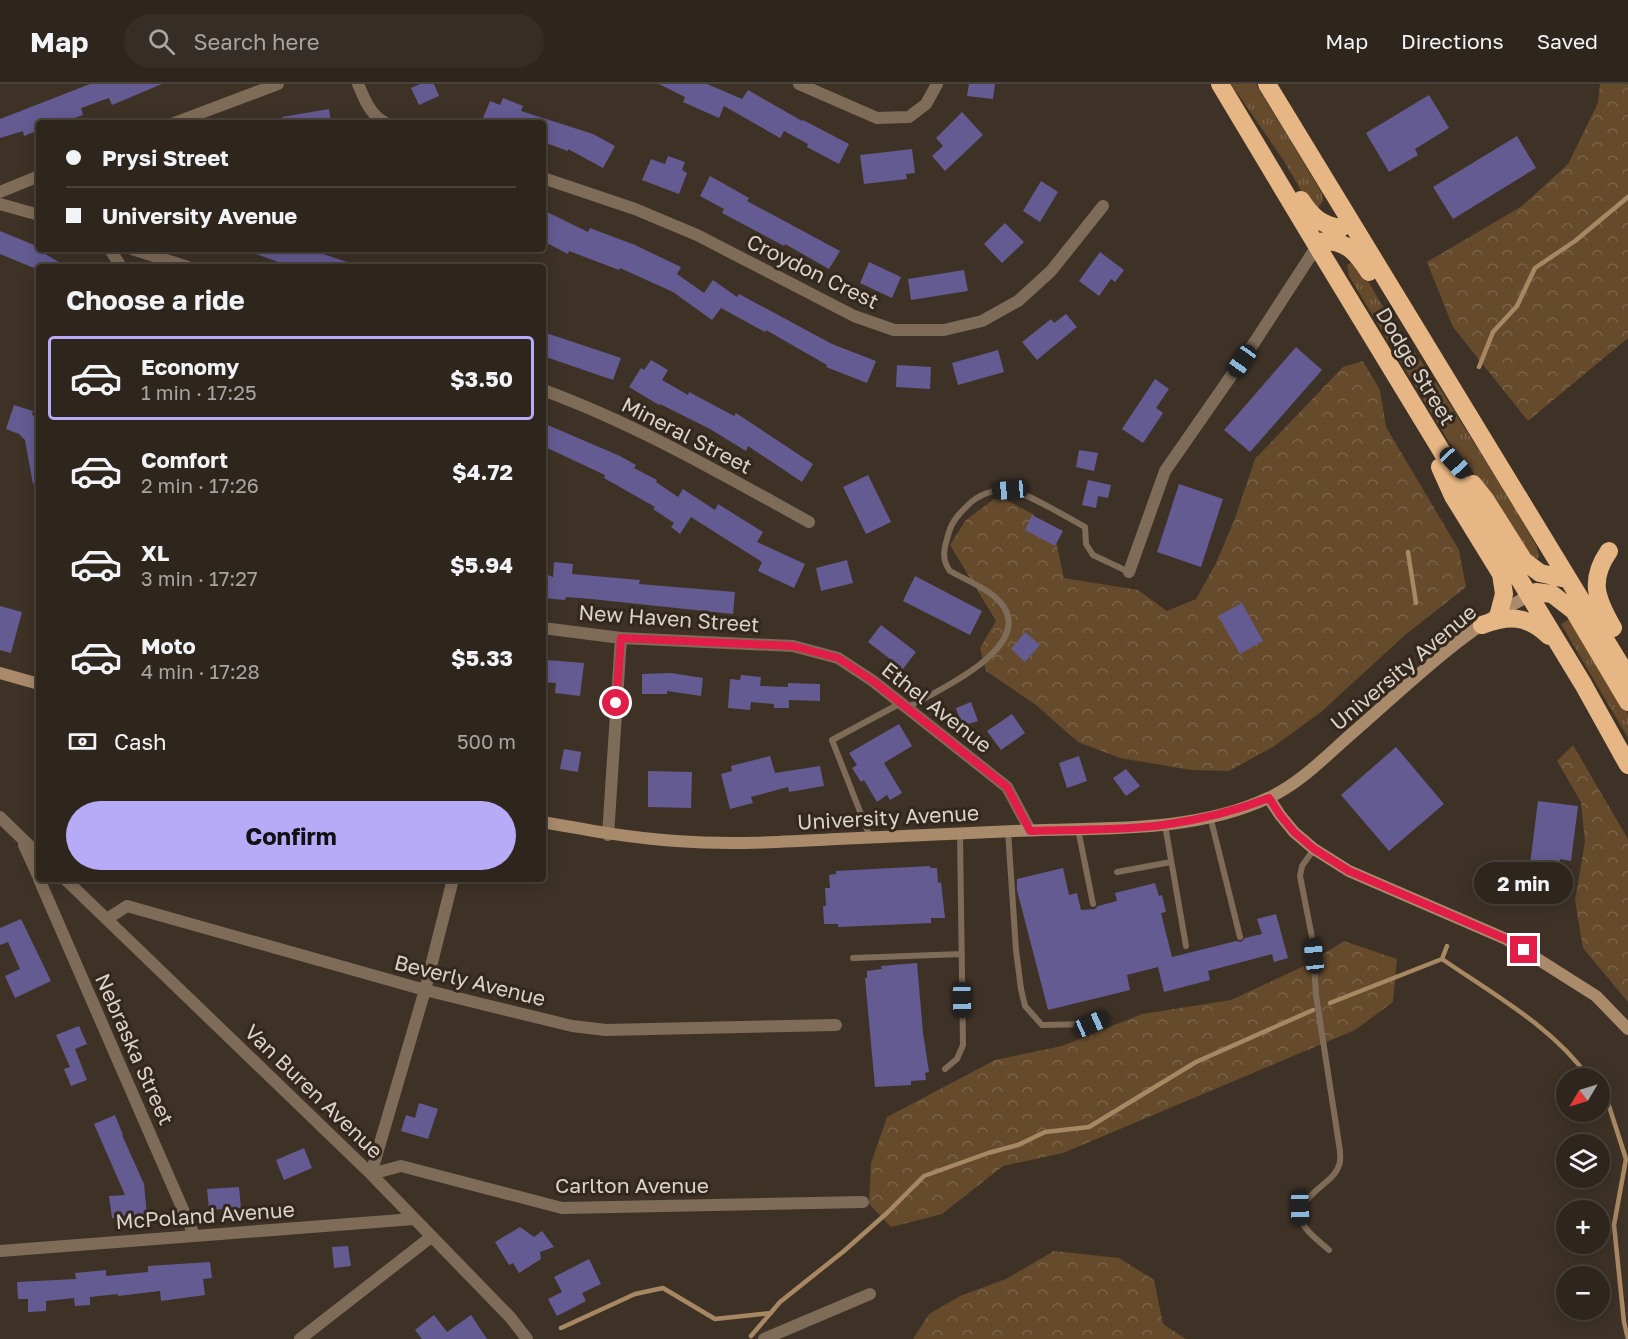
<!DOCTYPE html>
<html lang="en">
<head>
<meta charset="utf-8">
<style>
	:root { --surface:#2e261d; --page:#362e26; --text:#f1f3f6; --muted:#a7a5a4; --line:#49433b; --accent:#b7abf8 }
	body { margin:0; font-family:"Golos Text",sans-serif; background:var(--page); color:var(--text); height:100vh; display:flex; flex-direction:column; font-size:22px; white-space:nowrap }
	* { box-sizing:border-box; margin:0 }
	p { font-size:20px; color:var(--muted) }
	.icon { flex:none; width:33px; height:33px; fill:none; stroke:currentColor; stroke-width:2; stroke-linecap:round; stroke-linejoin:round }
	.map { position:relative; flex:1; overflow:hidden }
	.side { position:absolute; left:36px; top:180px; width:510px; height:618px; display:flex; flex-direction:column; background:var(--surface); border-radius:6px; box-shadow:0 3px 15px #0003,0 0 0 2px var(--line) }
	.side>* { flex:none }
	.guide { position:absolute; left:36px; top:36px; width:510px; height:132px; border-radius:6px; box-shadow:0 3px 15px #0003,0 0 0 2px var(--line); display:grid; align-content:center; height:132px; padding:0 30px; background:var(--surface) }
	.needle { width:39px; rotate:232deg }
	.buttons { position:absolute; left:1556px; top:984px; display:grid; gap:12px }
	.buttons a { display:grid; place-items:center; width:54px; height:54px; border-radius:50%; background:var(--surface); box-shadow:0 3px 15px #0003,0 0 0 2px var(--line); font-size:30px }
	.end { position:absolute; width:27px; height:27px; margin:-14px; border:8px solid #e11d48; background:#fff; box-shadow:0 0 0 3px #fff }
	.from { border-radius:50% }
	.bubble { position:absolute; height:42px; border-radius:21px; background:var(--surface); box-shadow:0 3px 15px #0003,0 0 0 2px var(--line); font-size:20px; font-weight:700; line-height:42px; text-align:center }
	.car { position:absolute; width:18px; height:36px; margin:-18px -9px; border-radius:8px; box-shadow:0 0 4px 2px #0007; background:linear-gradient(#222 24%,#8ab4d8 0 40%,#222 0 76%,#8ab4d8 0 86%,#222 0) }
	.guide b { display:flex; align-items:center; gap:21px; height:57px; font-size:22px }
	.guide b+b { border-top:2px solid var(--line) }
	.guide i { width:15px; height:15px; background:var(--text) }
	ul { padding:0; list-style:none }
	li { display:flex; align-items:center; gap:18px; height:84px; margin:0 12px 9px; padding:0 18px; border:3px solid transparent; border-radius:6px }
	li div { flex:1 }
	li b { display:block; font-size:22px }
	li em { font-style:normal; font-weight:700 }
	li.active { border-color:var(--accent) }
	li>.icon { width:54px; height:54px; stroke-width:1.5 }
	h2 { padding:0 30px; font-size:27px; line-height:72px }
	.pay { display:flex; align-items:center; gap:15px; height:66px; padding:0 30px; font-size:22px }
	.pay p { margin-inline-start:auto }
	.action { display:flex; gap:12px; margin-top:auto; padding:12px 30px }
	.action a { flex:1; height:69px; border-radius:36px; background:var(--accent); color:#111; font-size:24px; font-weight:700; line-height:69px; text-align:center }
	header { display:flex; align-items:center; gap:36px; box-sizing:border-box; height:84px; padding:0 30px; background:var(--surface); border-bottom:2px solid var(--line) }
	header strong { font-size:28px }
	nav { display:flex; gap:33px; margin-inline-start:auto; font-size:21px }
	.search { width:420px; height:54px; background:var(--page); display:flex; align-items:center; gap:15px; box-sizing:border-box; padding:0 21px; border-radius:33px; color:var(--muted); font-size:22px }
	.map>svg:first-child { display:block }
</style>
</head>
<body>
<header>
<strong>Map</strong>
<div class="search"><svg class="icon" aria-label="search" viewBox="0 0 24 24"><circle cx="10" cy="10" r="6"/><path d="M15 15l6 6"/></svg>Search here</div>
<nav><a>Map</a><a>Directions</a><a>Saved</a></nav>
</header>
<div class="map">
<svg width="1628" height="1255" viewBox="0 0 1628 1255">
	<defs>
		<pattern id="grass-tufts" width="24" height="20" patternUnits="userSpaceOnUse" patternTransform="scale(1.5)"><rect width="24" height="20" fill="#654a2c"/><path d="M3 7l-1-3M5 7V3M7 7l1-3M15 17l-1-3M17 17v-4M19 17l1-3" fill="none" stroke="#7a6349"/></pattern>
		<pattern id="forest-crowns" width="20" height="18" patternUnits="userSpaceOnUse" patternTransform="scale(1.5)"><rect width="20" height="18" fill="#654a2c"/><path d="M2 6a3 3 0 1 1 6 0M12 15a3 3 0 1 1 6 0" fill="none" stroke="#7a6349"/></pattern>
	</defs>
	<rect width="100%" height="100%" fill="#3e3227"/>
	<path fill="url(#grass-tufts)" d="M1231 0H1256L1322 109 1323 117 1318 124 1306 115 1284 77Z
		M1354 177 1359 181 1380 218 1439 303 1518 429 1537 463 1539 473 1534 477 1523 467 1471 385 1449 358 1349 192 1347 181Z
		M1568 536C1580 546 1626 617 1628 631 1628 638 1628 647 1628 654L1561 540Z"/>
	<path fill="url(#forest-crowns)" d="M1600 0H1628V254L1528 337 1453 243 1427 178 1522 122 1568 80 1598 19Z
		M1363 277 1380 306 1386 343 1459 466 1466 503 1405 551 1321 628 1273 663 1229 687 1191 686 1120 674 1078 658 1036 621 986 587 980 564 996 537 950 461 966 436 998 412 1033 430 1056 457 1064 494 1138 506 1167 527 1196 515 1216 479 1234 437 1255 375 1343 283Z
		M1573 661 1628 755V918L1583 864 1575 816 1585 758 1581 718 1557 677Z
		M1344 857 1397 875 1393 918 1355 946 1063 1069 1003 1082 942 1130 891 1143 869 1120 871 1079 887 1033 995 976 1062 962 1142 930 1231 916 1304 882Z
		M1054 1167 1119 1174 1154 1196 1163 1240 1186 1255H913L929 1230 960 1212 1006 1195Z"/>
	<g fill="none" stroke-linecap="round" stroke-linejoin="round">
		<path stroke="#a88863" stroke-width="4.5" d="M1479 283 1493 248 1517 222 1535 184 1575 157 1628 113
			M1408 468 1416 519
			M1442 875C1493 910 1553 943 1589 994
			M1442 875 1447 862
			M1330 919 1442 875
			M1599 1009 1609 1022 1626 1075 1614 1141 1624 1238 1628 1255
			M561 1244 635 1210 663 1204 715 1235 771 1229
			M751 1252 780 1218 844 1167 887 1129 924 1092 988 1069 1018 1061 1045 1048 1089 1043 1196 978 1313 926"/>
	</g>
	<path fill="#645b92" d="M90 0H162L112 21 109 14 81 24 83 31 61 39H39V46L24 52 23 47 0 54V35Z
		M420 0H434L439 12 419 21 411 4Z
		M659 0H707L742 15 748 6 802 37 803 36 849 60 839 80 807 63 808 60 784 47 780 54 724 22 719 34 683 18 685 13Z
		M969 0H995L993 15 967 12Z
		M1429 11 1449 44 1415 65 1418 71 1389 88 1366 49Z
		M503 14 523 22 521 27 593 50 615 62 603 84 568 65V67L543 58V39H481L490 17 500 21Z
		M329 25 331 39H283L282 33Z
		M962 28 983 51 945 87 932 72 943 62 936 54Z
		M1517 52 1536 84 1453 135 1433 103Z
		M912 65 915 89 906 90 907 95 864 100 860 71Z
		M668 72 685 78 682 86 687 89 679 110 642 96 651 75 665 80Z
		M710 92 749 114 747 117 840 167 829 185 785 160 784 162 722 129 724 125 700 112Z
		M1041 97 1058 108 1040 138 1023 127Z
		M543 126 588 148 590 144 635 161 681 183 677 190 704 209 713 196 737 213 739 210 832 260 876 277 867 299 826 283 827 281 766 246 765 248 721 224 712 236 673 208 620 184 619 186 569 167 568 170 543 157Z
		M1005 139 1024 158 1002 179 984 160Z
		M0 147 39 163V166L67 183H39V186L0 170Z
		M248 165H325L323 170 356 181V183H292L248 167Z
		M1100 168 1124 186 1115 198 1111 195 1099 212 1079 197Z
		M869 178 901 193 892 214 860 199Z
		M964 186 968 207 911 216 908 195Z
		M1066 230 1077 243 1037 276 1022 258 1051 235 1054 239Z
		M543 248 621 274 613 296 543 272Z
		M1296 263 1322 286 1250 368 1224 346Z
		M998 266 1004 288 958 301 952 279Z
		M651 276 668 286 662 296 688 311 689 308 734 332 736 329 813 380 802 398 748 362 746 367 710 345 660 320 659 321 629 303 641 284 644 286Z
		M897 281 931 283 930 305 896 303Z
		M1155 295 1169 305 1156 324 1163 329 1143 359 1122 345Z
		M14 321 33 327 32 331 39 334V399L33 400 25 356 19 350 6 345Z
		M543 339 620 372 636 381 634 384 657 396 656 398 678 413 683 405 715 426 718 420 763 448 757 458 805 480 794 504 758 487 762 478 691 433 680 450 671 443 674 439 653 425 655 423 604 394 605 391 543 362Z
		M1079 366 1098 369 1094 387 1076 383Z
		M868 391 891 438 866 450 843 403Z
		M1088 396 1111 401 1108 414 1098 412 1096 424 1082 421Z
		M1179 400 1223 415 1201 483 1157 468Z
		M1032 431 1063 447 1055 462 1025 446Z
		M847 476 853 499 821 507 816 484Z
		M554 478 573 480 572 490 640 496 639 500 735 508 733 530 591 515 566 513 565 516 543 514V489L553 493Z
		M915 492 982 527 970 551 903 517Z
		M1242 519 1263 557 1240 570 1218 532Z
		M0 522 22 528 11 569 0 566Z
		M881 541 916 568 903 585 868 558Z
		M1025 548 1040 561 1025 578 1011 565Z
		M546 576 584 579 580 612 555 609 556 599 544 598Z
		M671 589 703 594 701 612 667 607V610H642V590Z
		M741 591 761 593 760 602 788 603V599L820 600V617L789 616V624H774V620L751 618 750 626 728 624 730 595 740 596Z
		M971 618 978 637 962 642 956 624Z
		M1012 630 1025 649 1001 666 987 647Z
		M899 640 912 662 884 679 902 709 890 716 887 711 877 718 864 696 861 698 852 684 857 681 849 669Z
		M1396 663 1444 720 1389 767 1341 711Z
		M564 665 581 668 578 688 560 685Z
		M770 672 775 689 820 682 824 702 789 708 788 703 751 713 753 719 730 725 721 690 732 687 731 682Z
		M1079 672 1087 697 1067 704 1059 679Z
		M1126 685 1140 702 1126 712 1113 694Z
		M648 687 692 688 691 724 648 723Z
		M1538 717 1578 722 1571 777 1560 775 1557 800 1528 796Z
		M930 782V784H937L938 799 941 798 945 834H931V839L838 843V840H824L823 822H826L825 804H830L829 791 836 790V787Z
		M1063 784 1069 811 1077 809 1081 826 1095 825 1098 822 1117 817 1115 809 1155 799 1159 812 1162 811 1166 828 1161 829 1172 873 1236 857 1241 858 1245 854 1262 850 1257 835 1276 830 1288 874 1274 878 1272 870 1208 887 1210 896 1164 908 1158 883 1127 891 1130 906 1048 926 1017 806V795Z
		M21 835 51 897 15 914 5 892 20 885 8 858 0 861V844Z
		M917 879 923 949 929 988 925 989 926 996 911 997V1001L875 1003 865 894H867V887L882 885 881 882Z
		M79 942 87 960 75 965 87 996 71 1002 64 985 70 983 56 951Z
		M419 1019 438 1025 428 1055 401 1047 406 1031 415 1034Z
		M115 1031 123 1051H122L144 1100 147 1131 112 1134 109 1112 125 1111 94 1040Z
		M304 1064 312 1084 284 1096 276 1076Z
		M239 1103 241 1124 209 1126 207 1105Z
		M520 1143 534 1153 542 1147 554 1163 540 1168 541 1175 519 1189 513 1179 509 1181 495 1158Z
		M348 1162 351 1182 334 1184 332 1163Z
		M589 1175 601 1200 582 1209 586 1217 557 1232 548 1215 562 1208 554 1193Z
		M210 1178 212 1194 203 1195 205 1211 161 1217 160 1207 118 1212V1210L90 1213V1221L75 1222 74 1214 46 1217V1227L28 1228V1215H18L17 1198 76 1195 75 1189 106 1186V1192L148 1188V1182Z
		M434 1231 447 1248 471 1231 487 1255H422L415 1246Z"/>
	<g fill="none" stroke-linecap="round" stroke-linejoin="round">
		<path stroke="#7f6c58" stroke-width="6" d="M908 623C935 608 1037 563 1001 519 989 505 966 496 950 487 940 474 945 462 949 448 952 437 960 429 968 421 978 411 995 404 1010 406 1026 408 1068 434 1085 443L1086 460 1093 471 1129 488
			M1210 732 1240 853
			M1165 741 1186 862
			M1078 745 1093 820
			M1008 747 1016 866 1021 905 1025 922 1042 941 1091 940 1104 934
			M870 753 832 656 901 619
			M1314 765 1302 782 1300 792 1312 853 1316 911 1340 1067C1340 1072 1341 1078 1339 1081 1337 1089 1330 1095 1325 1099 1287 1130 1296 1138 1329 1166
			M1117 788 1171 778
			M853 874 962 870
			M945 985 957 975 963 961 960 750"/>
		<path stroke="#7f6c58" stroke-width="12" d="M358 0C365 16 370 31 386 39
			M799 0 877 34 909 33 926 20 937 0
			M174 39 278 0
			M543 94 635 125 697 151 854 232 894 246H944L982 237 1018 217 1051 187 1103 122
			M0 108 39 92
			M0 120 39 131
			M110 165 121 183
			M132 165 188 183
			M543 306C636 340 722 390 809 438
			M1129 488 1165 387 1254 259 1317 162 1321 159
			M543 544 621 554 793 562 838 574 873 597 1007 703 1030 746
			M0 733 39 771
			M608 751 621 554
			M24 761 39 794
			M39 795 194 1151
			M65 795 371 1090 510 1233 527 1255
			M107 835 127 822 425 906 572 942 606 946 836 941
			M371 1090 401 1082 562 1124 863 1118
			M371 1090 425 906 453 795
			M0 1167 414 1135
			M300 1255 431 1153
			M764 1255 870 1210"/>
		<path stroke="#a98a6b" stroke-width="12" d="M0 589 39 600
			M1269 714 1280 731 1294 748 1314 765 1349 787 1506 855 1596 912 1628 945
			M543 738C587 746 631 754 676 757 730 761 783 758 837 755 896 752 955 750 1014 747 1096 743 1192 750 1268 714 1299 700 1324 674 1349 652 1408 601 1465 543 1536 508"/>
		<path stroke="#e6b684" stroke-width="18" d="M1220 0 1317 162 1583 600 1628 681
			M1267 0 1628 593
			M1301 116C1312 133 1321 141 1341 144
			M1324 157C1347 157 1357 169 1369 188
			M1440 383 1453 412 1501 490 1504 510 1499 529
			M1473 400 1485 415 1524 477 1540 489 1562 494
			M1609 467C1588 497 1597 516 1613 544
			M1536 508 1552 510 1574 527 1628 618
			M1482 541C1509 531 1527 531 1549 552"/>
	</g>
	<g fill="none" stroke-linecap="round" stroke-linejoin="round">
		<path stroke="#e11d48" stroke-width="8" d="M616 619 621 554 793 562 838 574 873 597 1007 703 1030 747C1074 745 1119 747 1163 741 1199 736 1235 727 1269 714L1280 731 1294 748 1314 765 1349 787 1506 855 1524 866"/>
	</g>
	<g text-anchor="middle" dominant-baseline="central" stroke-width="6" stroke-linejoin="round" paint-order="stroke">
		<g font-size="21" fill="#dad3cb" stroke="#34281d">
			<text transform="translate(813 187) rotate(26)">Croydon Crest</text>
			<text transform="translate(1416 282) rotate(59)">Dodge Street</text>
			<text transform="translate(687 351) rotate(27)">Mineral Street</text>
			<text transform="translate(669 534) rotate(4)">New Haven Street</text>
			<text transform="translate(1403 583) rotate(-40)">University Avenue</text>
			<text transform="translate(937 623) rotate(38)">Ethel Avenue</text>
			<text transform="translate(888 733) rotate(-3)">University Avenue</text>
			<text transform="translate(470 896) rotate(14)">Beverly Avenue</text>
			<text transform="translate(135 965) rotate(66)">Nebraska Street</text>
			<text transform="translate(314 1007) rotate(44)">Van Buren Avenue</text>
			<text x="632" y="1101">Carlton Avenue</text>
			<text transform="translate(205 1131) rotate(-4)">McPoland Avenue</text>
		</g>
	</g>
</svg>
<div class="buttons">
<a><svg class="needle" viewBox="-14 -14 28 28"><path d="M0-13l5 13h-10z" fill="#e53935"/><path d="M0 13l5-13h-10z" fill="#a7a5a4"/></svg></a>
<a><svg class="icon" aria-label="layers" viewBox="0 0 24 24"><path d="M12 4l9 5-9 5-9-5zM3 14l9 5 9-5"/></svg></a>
<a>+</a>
<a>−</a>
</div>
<i class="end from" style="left:616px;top:619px"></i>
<i class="end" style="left:1524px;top:866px"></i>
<div class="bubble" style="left:1474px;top:778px;width:99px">2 min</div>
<i class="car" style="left:1242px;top:277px;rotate:215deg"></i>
<i class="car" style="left:1455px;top:379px;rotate:137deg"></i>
<i class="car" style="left:1010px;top:406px;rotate:265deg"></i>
<i class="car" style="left:1314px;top:872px;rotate:354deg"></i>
<i class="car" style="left:962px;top:916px;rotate:179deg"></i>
<i class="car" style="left:1091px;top:940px;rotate:66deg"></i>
<i class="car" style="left:1300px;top:1124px;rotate:179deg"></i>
<div class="guide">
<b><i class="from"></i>Prysi Street</b>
<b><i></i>University Avenue</b>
</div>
<section class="side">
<h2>Choose a ride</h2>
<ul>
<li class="active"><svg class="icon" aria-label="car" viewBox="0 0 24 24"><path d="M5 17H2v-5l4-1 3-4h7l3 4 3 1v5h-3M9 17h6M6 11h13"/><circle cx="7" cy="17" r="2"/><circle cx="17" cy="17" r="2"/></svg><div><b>Economy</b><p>1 min · 17:25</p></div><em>$3.50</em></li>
<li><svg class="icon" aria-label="car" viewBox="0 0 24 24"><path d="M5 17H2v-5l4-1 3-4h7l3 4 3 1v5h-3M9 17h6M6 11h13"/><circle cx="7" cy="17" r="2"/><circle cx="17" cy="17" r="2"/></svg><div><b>Comfort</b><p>2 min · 17:26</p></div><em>$4.72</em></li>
<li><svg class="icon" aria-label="car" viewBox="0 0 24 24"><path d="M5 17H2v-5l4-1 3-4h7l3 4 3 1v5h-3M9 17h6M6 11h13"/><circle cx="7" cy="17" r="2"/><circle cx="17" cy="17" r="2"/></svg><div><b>XL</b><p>3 min · 17:27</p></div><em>$5.94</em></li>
<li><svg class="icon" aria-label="car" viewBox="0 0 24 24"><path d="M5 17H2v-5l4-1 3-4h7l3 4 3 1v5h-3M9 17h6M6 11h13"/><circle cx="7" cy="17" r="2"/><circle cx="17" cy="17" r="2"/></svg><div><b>Moto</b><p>4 min · 17:28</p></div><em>$5.33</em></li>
</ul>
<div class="pay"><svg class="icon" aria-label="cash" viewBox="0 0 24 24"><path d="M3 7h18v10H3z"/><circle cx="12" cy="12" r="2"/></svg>Cash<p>500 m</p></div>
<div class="action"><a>Confirm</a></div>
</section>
</div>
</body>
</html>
